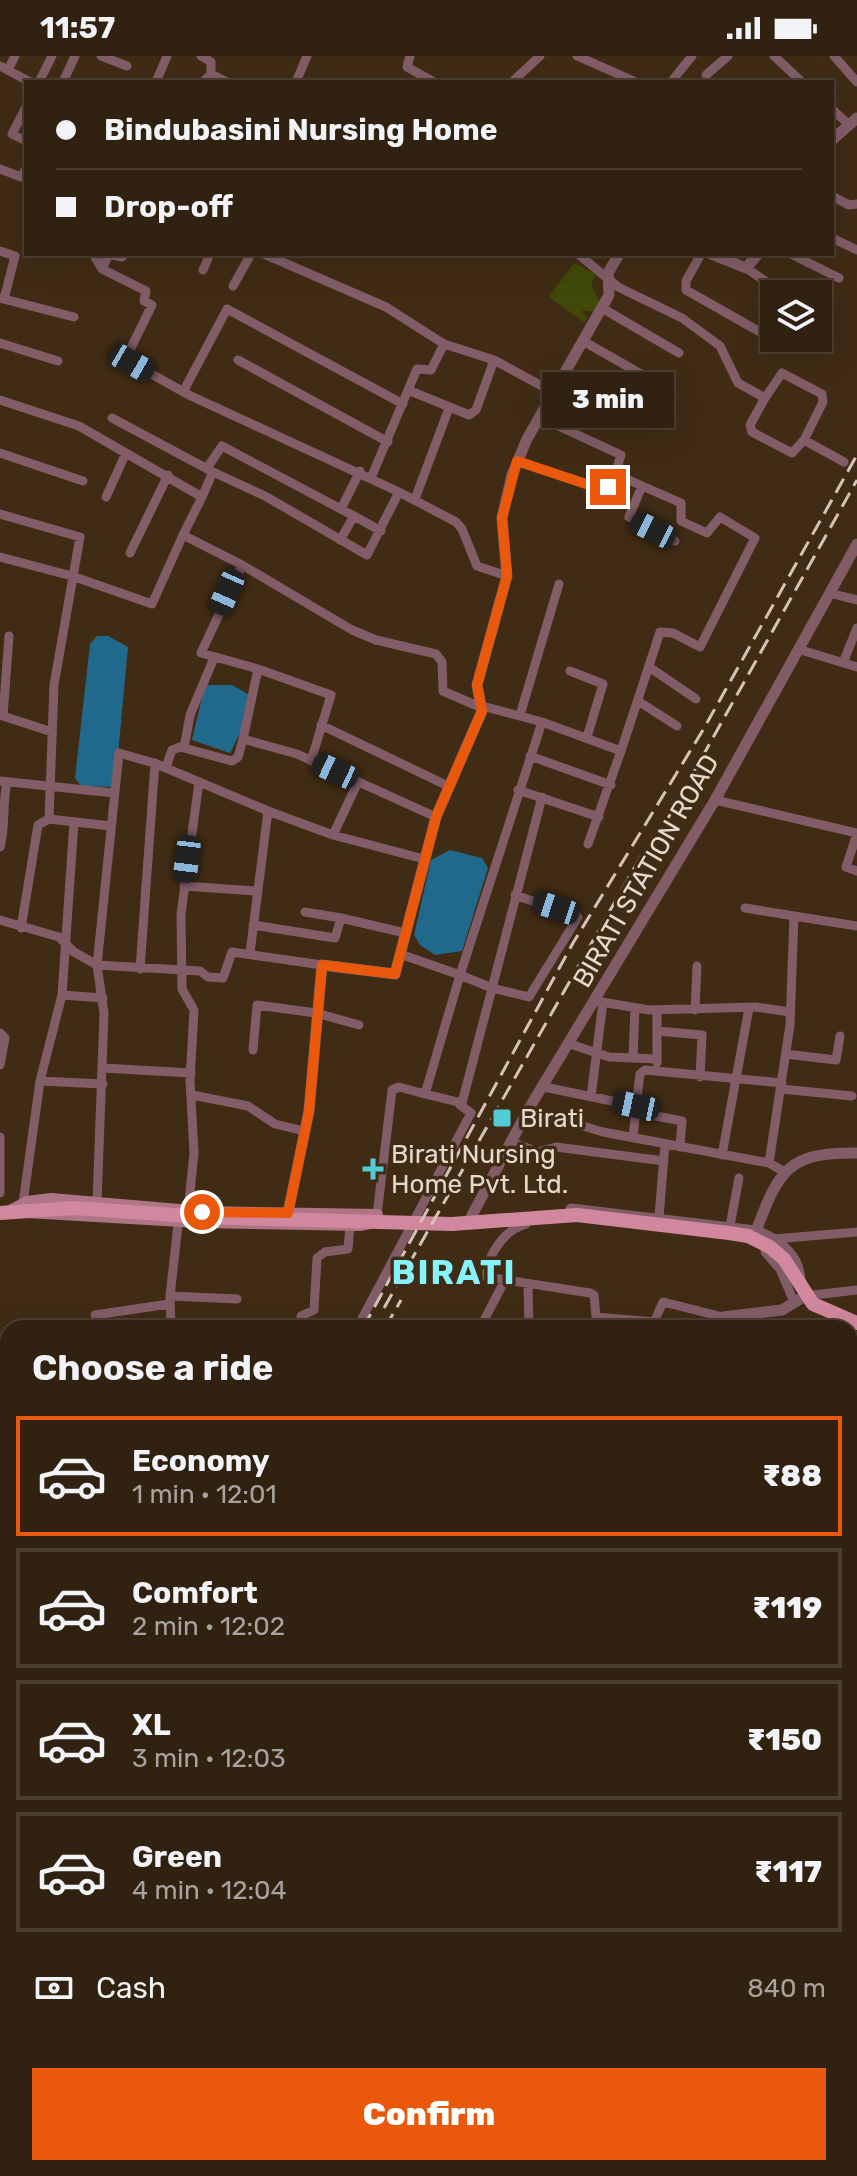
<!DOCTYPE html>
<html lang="en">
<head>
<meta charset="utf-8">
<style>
	:root { --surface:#302110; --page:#3c2e1e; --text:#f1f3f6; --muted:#a8a39f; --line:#4b3e30; --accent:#ea580c }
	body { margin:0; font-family:Rubik,sans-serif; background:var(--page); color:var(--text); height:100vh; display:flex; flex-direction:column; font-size:30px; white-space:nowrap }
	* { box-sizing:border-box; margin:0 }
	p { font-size:26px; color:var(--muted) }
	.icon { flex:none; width:44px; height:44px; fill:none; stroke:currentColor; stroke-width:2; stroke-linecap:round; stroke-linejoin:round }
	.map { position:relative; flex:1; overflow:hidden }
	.drawer { position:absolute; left:0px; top:1264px; width:858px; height:856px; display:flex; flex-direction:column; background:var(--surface); border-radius:24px 24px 0 0; box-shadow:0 8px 32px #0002,0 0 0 2px var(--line) }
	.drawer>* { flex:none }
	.banner { position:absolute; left:24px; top:24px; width:810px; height:176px; border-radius:0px; box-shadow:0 8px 32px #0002,0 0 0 2px var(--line); display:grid; align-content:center; height:176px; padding:0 32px; background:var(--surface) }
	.buttons { position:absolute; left:760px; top:224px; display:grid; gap:16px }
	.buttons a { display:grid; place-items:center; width:72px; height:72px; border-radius:0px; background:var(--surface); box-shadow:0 8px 32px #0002,0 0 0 2px var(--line); font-size:40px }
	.end { position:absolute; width:36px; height:36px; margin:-18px; border:10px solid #ea580c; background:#fff; box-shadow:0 0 0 4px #fff }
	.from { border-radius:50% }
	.bubble { position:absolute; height:56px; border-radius:0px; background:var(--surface); box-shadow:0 8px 32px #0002,0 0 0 2px var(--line); font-size:26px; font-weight:800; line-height:56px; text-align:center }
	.car { position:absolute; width:24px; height:48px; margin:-24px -12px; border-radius:10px; box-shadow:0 0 6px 2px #0007; background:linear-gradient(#222 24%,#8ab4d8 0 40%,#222 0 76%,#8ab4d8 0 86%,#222 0) }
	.banner b { display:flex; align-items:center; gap:28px; height:76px; font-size:30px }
	.banner b+b { border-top:2px solid var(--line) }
	.banner i { width:20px; height:20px; background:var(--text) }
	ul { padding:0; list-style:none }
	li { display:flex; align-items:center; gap:24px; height:120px; margin:0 16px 12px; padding:0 16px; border:4px solid var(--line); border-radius:0px }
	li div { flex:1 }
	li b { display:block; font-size:30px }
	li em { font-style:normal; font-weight:800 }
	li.selected { border-color:var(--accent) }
	li>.icon { width:72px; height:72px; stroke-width:1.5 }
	h2 { padding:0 32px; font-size:36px; line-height:96px }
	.pay { display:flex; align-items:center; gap:20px; height:88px; padding:0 32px; font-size:30px }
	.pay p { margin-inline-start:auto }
	.primary-button { display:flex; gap:16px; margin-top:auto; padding:16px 32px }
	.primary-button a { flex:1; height:92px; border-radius:0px; background:var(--accent); color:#fff; font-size:32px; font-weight:800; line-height:92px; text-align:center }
	.status { display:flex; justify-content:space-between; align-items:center; height:56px; padding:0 40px; background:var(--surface); direction:ltr }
	.status svg { height:22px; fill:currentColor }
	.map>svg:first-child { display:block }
</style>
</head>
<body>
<div class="status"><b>11:57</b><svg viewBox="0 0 49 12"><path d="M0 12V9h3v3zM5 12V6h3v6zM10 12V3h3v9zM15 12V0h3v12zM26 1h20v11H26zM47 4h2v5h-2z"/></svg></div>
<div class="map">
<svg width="857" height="2120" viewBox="0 0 857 2120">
	<rect width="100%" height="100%" fill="#402c15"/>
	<path fill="#414908" d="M574 207 596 218 591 229 601 249 595 256 582 254 587 263 584 266 549 241Z"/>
	<path fill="#21698c" d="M97 580H108L128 591 115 731 81 730 75 722 90 588Z
		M205 629H232L253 641 252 653 230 697 192 684Z
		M450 794 482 802 488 812 462 895 435 899 420 889 414 879 431 804Z"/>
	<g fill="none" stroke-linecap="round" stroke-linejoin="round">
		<path stroke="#21698c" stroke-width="3" d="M850 1640 857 1641"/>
		<path stroke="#825d67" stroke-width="9" d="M101 0 127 10
			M201 0 211 6V18
			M410 0 407 11 434 26
			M577 0 636 26
			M774 0 802 26
			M834 0 857 26
			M0 10 30 26
			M8 14 15 0
			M706 19 728 0
			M39 26 52 0
			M63 26 75 0
			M156 26 167 0
			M203 26 211 18 227 26
			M296 26 307 0
			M512 26 540 0
			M671 26 692 0
			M26 51 12 78 26 85
			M832 53 848 68
			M0 113 21 121 26 113
			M832 140 849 149 857 148
			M832 182 857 194
			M0 195 15 200 4 243
			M93 198 102 213 146 235 144 245 152 249 127 300 128 305 191 340 399 436
			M264 198 386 251 444 288 494 304 553 336
			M578 198 618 231 682 262 720 290 738 327 765 342 750 369 752 376 792 397 804 384 844 406
			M701 198 686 225V234L760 276
			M791 198 839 222
			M746 212 784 238
			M102 213 109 198 122 201 125 198
			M203 214 210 198
			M233 230 251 198
			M0 242 74 261
			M602 252 679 297
			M583 285 655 326
			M0 287 58 305
			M444 288 431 314 417 313 408 334 469 359 476 354 494 304
			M238 304 388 386
			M563 319 635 357
			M183 336 227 253 403 348
			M765 342 782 317 822 338 823 346 804 384
			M0 344 79 370 202 441 183 479 242 509 201 597 258 613 243 683
			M539 361 621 399 615 418 681 447V465L707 477 720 461 755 482 700 591 673 577 660 576 621 695
			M112 362 213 416 202 441
			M0 397 83 425
			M517 405 604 434 615 418
			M207 412 222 390 354 460 340 484
			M213 416 265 440 367 499 399 436 456 466 462 473 477 510 507 520
			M371 422 408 334
			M642 430 629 461 675 485
			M106 441 126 397
			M415 443 449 352
			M341 453 360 415
			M0 458 80 481 54 629 49 763 111 770
			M354 460 381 475
			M130 497 168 419
			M0 501 72 520 152 548 183 479
			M242 509 352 574 376 584 436 598 442 606 443 635 482 652
			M829 537 857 544
			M801 594 857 611
			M214 602 190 659 184 692 232 705 238 701 243 683 297 698 436 761
			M843 607 857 572
			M649 611 696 643
			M258 613 331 639 311 705
			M570 615 603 628 587 681
			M638 645 677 670
			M482 650 542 666 460 919 492 932 529 941 578 861 515 839
			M0 659 52 676
			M520 659 559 528
			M3 660 9 580
			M542 666 621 695 588 788
			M321 669 448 730
			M530 700 611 729
			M166 711 172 694 183 690
			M0 725 114 737
			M518 734 599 761
			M715 744 857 777
			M268 755 333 779 424 803
			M857 778 846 811 857 815
			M333 779 358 726
			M0 791C6 768 2 749 7 726
			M184 830 255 835
			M745 852 794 860
			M305 856 341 862
			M0 864 59 881 74 896 97 909 200 915 208 921 223 922 232 896 322 909
			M253 869 335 882 341 862 405 877
			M21 872 38 769 49 763
			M140 913 155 707
			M62 939 103 942
			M596 945 649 954 756 951 790 956
			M695 954 697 910
			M657 975 702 979 700 1021
			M0 977 5 982 0 1009
			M570 988 609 1001 657 1003
			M253 994 257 949 316 957 359 969
			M786 998 836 1004 840 980
			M633 1002 635 952
			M657 1007V954
			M103 1012 191 1017
			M40 1025 103 1028
			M544 1031 636 1050 640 1018 645 1014 782 1027
			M781 1033 852 1040
			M425 1038 462 1047 542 741
			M192 1039 248 1050 275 1068 304 1075
			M591 1041 603 946
			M528 1054 603 1076 769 1107 783 1115
			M635 1056 682 1065 680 1091
			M0 1081V1137
			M633 1082 636 1053
			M510 1085 537 1096 556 1091 664 1105
			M722 1099 749 952
			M769 1107 790 969 794 860 857 870
			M23 1147 40 1025 62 939 74 766
			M97 1147 104 957 97 909 119 697 154 707 268 755 250 897
			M188 1155 194 1097 190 1024 194 954 182 933 181 858 199 726
			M377 1159 392 1034 399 1031 425 1038 460 919 400 898
			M659 1161 665 1088
			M526 1168C505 1173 486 1200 487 1221L590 1237 594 1239 596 1261 654 1266 663 1246 723 1261
			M730 1170 739 1122
			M774 1183 857 1176
			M765 1196 780 1213 794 1246
			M528 1228 529 1272
			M170 1240 237 1243
			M805 1240 857 1234
			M95 1259 169 1248
			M171 1272 170 1240 179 1160
			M300 1272 301 1260 314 1254 317 1202 325 1196 348 1193 350 1169
			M357 1272 471 1057 460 1049
			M480 1272 505 1224
			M0 1313 3 1304
			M850 1346 857 1327
			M0 1403 8 1404
			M850 1429 857 1436
			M850 1453 857 1459
			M0 1543 8 1544
			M850 1551 857 1554
			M0 1675 8 1676
			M850 1687 857 1690
			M850 1728 857 1709
			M850 1736 857 1738
			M0 1741 4 1743 5 1759 0 1770
			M850 1895 857 1896
			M850 1964 857 1941
			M357 2112 369 2120
			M24 2120 27 2112
			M174 2120 177 2112
			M274 2120 277 2112
			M659 2120 660 2112
			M776 2120 779 2112"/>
		<path stroke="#825d67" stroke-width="11" d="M832 84 857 62
			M711 198 746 212 758 198
			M571 1153 756 1175C781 1184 801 1201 800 1229
			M288 1157 309 1055 322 909 395 918 436 761 482 655 477 629 507 520 502 462 512 419 527 383 609 239 608 217 619 198
			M470 1163 528 1054 715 744 857 488
			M756 1175C779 1114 788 1096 857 1097
			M715 1272 723 1261 782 1254 805 1240
			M0 1476 8 1472"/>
		<path stroke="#af7586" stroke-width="12" d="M51 1143 202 1156 377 1159 375 1166 361 1169 199 1166 10 1155 27 1146Z"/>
		<path stroke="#d1879d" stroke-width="14" d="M0 1157 74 1152 203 1161 452 1168 577 1159 729 1177 748 1180 770 1191 784 1203 813 1248 857 1267"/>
		<path stroke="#d2c4b6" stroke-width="3" stroke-dasharray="16 8" stroke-linecap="butt" d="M643 807 857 424
			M384 1252 645 793
			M363 1272 573 887 703 674 857 399
			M385 1272 401 1244
			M0 1942 8 1927
			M0 1970 8 1956"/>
	</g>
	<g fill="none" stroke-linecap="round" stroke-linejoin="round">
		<path stroke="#ea580c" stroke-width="10" d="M202 1156 288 1157 309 1055 322 909 395 918 436 761 482 655 477 629 507 520 502 462 517 405 604 434 608 431"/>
	</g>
	<g fill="#52ccd5" stroke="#402c15" stroke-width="3">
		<rect x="492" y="1052" width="20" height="20" rx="4"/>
		<path d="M369 1101h8v8h8v8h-8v8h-8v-8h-8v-8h8z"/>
	</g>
	<g text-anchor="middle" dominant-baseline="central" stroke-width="7" stroke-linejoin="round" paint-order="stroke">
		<g font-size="26" fill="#e6d9cc" stroke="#402c15">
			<text transform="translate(646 815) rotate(-60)">BIRATI STATION ROAD</text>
		</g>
		<g font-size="26" fill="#e6d9cc" stroke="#402c15" text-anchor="start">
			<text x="520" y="1062">Birati</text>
			<text x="391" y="1098">Birati Nursing<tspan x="391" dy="30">Home Pvt. Ltd.</tspan></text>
		</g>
		<g font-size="34" font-weight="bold" letter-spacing="2" fill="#86f2fa" stroke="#402c15">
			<text x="454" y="1216">BIRATI</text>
		</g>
	</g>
</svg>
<div class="buttons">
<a><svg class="icon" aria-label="layers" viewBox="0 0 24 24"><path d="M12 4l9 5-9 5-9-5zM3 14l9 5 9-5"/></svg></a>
</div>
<i class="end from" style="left:202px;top:1156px"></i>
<i class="end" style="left:608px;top:431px"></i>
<div class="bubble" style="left:542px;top:316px;width:132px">3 min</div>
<i class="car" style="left:132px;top:307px;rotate:120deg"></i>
<i class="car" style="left:653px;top:474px;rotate:297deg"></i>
<i class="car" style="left:227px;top:536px;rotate:204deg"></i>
<i class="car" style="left:335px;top:715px;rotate:295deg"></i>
<i class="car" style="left:187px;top:803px;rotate:187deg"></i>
<i class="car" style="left:556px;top:852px;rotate:288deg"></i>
<i class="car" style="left:636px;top:1050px;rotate:282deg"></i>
<div class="banner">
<b><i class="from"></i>Bindubasini Nursing Home</b>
<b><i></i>Drop-off</b>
</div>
<section class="drawer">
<h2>Choose a ride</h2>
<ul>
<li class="selected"><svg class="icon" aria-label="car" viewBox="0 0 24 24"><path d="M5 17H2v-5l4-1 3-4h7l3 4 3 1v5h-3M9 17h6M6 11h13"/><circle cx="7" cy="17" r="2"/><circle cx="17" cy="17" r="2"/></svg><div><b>Economy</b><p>1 min · 12:01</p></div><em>₹88</em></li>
<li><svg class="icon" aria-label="car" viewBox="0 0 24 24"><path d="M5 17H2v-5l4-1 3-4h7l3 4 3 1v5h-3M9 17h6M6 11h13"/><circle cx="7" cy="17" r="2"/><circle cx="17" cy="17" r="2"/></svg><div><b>Comfort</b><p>2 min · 12:02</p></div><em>₹119</em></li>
<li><svg class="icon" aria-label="car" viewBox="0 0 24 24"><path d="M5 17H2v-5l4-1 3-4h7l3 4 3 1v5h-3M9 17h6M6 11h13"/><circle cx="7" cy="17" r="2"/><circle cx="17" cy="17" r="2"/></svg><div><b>XL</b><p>3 min · 12:03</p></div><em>₹150</em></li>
<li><svg class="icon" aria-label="car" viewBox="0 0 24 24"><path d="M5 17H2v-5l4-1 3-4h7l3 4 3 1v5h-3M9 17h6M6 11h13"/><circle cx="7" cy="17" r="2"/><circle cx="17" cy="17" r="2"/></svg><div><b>Green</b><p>4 min · 12:04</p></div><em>₹117</em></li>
</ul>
<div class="pay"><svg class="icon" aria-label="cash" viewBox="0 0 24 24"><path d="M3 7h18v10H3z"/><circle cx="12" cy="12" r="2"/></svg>Cash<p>840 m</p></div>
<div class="primary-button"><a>Confirm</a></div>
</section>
</div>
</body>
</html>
